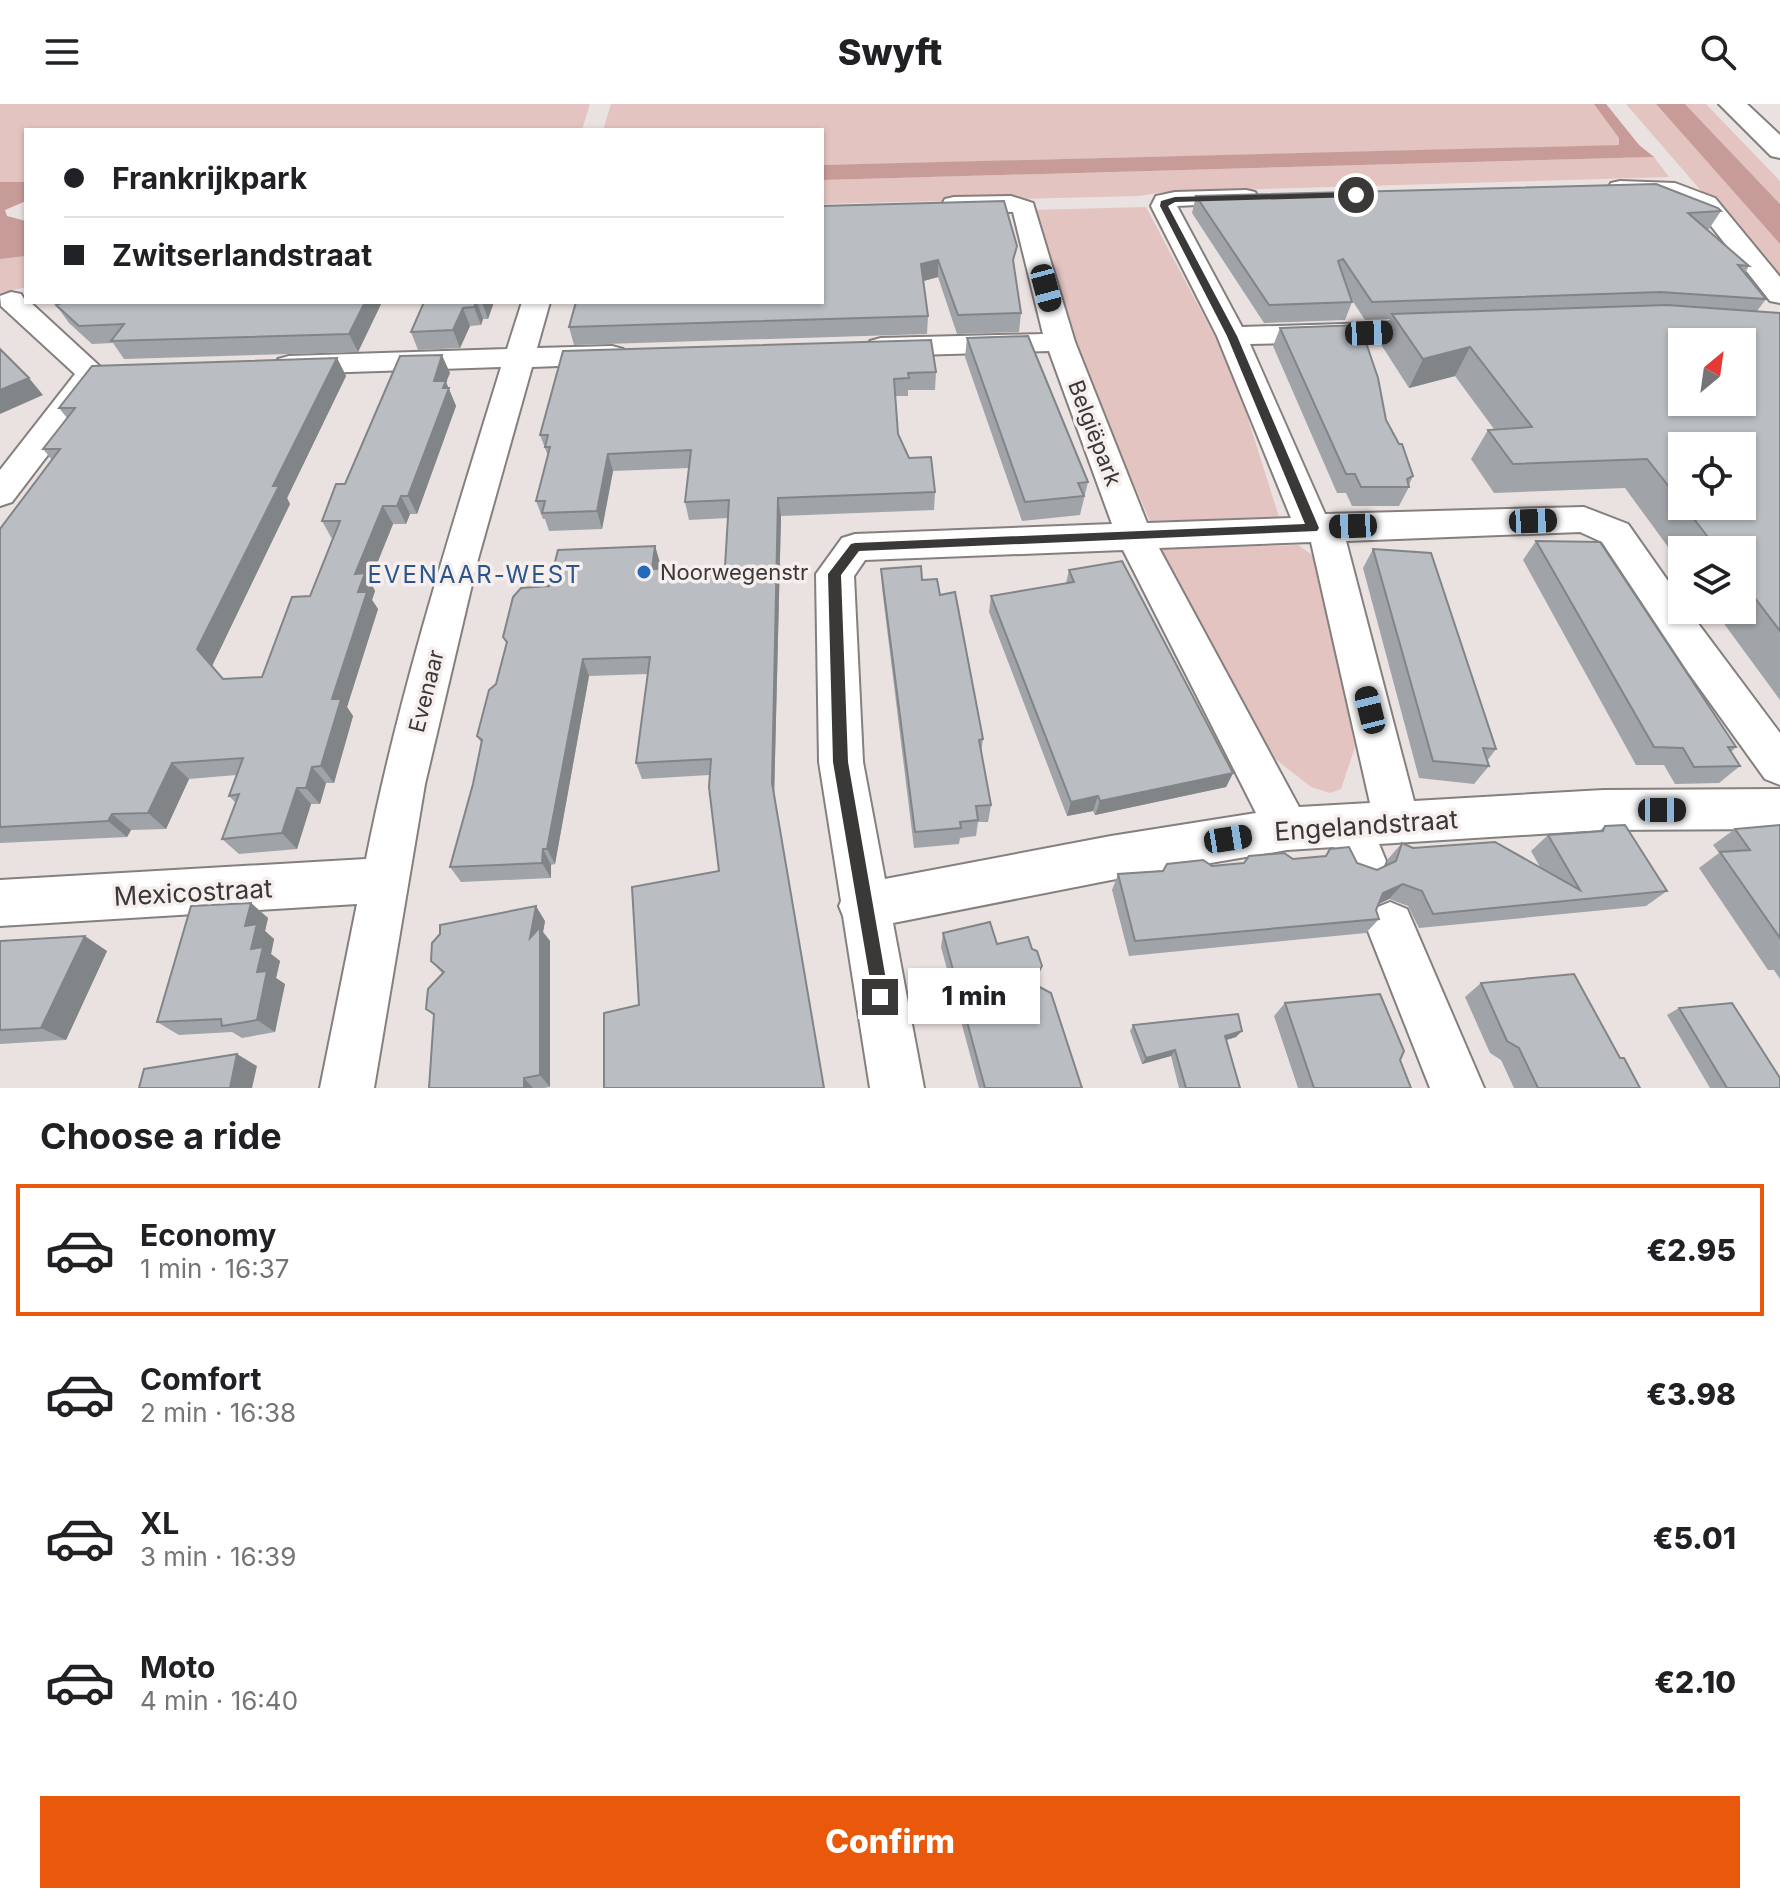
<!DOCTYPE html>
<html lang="en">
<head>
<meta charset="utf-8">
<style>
	:root { --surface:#fff; --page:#f6f6f6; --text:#202124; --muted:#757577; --line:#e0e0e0; --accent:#ea580c }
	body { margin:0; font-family:Inter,sans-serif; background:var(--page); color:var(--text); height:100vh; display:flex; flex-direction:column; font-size:30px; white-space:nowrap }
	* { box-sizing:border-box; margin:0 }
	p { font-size:26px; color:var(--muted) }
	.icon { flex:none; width:44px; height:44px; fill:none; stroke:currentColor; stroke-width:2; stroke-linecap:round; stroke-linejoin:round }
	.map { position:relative; height:984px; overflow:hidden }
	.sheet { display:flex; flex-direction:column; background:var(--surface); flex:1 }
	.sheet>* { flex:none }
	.top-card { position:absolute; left:24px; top:24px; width:800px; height:176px; border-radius:0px; box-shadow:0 2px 6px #0004; display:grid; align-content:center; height:176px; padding:0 40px; background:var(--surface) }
	.needle { width:52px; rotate:29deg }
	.tools { position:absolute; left:1668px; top:224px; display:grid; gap:16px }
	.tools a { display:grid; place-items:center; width:88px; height:88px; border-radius:0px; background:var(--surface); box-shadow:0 2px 6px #0004; font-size:40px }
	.end { position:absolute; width:36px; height:36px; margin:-18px; border:10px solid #3b3938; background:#fff; box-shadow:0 0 0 4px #fff }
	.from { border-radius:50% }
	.bubble { position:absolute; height:56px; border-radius:0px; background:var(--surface); box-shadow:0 2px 6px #0004; font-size:26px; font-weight:800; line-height:56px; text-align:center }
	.car { position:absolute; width:24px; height:48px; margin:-24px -12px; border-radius:10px; box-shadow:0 0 6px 2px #0007; background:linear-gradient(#222 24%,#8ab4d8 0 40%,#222 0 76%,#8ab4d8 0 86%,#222 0) }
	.top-card b { display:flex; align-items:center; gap:28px; height:76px; font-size:30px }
	.top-card b+b { border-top:2px solid var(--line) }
	.top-card i { width:20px; height:20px; background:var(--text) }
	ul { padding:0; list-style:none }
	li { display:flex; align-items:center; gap:24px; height:132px; margin:0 16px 12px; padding:0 24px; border:4px solid transparent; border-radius:0px }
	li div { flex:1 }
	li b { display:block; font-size:30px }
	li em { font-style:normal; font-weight:800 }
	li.active { border-color:var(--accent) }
	li>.icon { width:72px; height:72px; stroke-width:1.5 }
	h2 { padding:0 40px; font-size:36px; line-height:96px }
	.primary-button { display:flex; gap:16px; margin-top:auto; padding:16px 40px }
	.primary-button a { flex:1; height:92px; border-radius:0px; background:var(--accent); color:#fff; font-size:32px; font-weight:800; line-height:92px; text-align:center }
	header { display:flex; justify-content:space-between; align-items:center; height:104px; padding:0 40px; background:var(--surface); font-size:36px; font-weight:800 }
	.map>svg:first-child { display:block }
</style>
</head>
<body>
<header><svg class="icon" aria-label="menu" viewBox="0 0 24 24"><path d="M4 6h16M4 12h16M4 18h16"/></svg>Swyft<svg class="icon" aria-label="search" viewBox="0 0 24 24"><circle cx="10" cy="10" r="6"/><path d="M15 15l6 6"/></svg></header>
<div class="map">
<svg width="1780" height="984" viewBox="0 0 1780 984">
	<rect width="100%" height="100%" fill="#e9e2e1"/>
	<path fill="#e3c4c1" d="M0 0H590L582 26H26V78H0Z
		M611 0H1606L1639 41 822 61V26H603Z
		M1626 0H1656L1780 140V178Z
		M1685 0H1706L1780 77V100Z
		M1654 53 1669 73 1163 88 1139 92 822 100V76Z
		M1146 103 1233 267 1279 413 1150 417 1067 228 1031 106Z
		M26 152V183L0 189V155Z
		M1298 441 1318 455 1355 643 1341 685 1330 689 1311 683 1269 650 1159 445Z"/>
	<path fill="#c79b97" d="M1594 0H1606L1639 41 1654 53 822 76V61L1619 41V34Z
		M1656 0H1685L1780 100V140Z
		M0 78H26V97L5 106 7 112 26 117V152L0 155Z"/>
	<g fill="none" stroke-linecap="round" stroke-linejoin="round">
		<g stroke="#857f7e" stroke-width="4">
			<path id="street" d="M1620 77 1675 79 1715 94 1780 173V199L1770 197 1697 104 1673 94 1611 89 1608 84 1611 79Z
				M1246 86 1255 88 1258 93 1255 98 1177 102 1242 223 1438 217 1448 220 1453 226 1448 232 1438 235 1250 240 1325 410 1584 403 1628 420 1682 497V506H1688L1780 629V681L1765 675 1688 568 1602 438 1580 428 1346 437 1414 697 1603 686 1780 685V725L1603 726 1379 740 1386 757 1380 772 1363 779 1346 772 1334 743 1287 746 1111 776 893 819 924 984H870L843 812 839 802 841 797 819 658 816 470 842 434 855 430 1112 420 1049 247 881 252 870 249 866 243 870 237 881 234 1043 230 1013 108 954 107 945 105 942 100 945 95 954 93 1011 92 1033 99 1075 238 1147 419 1291 414 1217 232 1151 102 1156 92 1175 88ZM1311 438 1370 699 1299 703 1159 444ZM1123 446 1256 709 1111 732 885 775 863 658 854 472 865 456Z
				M11 188 21 190 26 198H30L106 268 95 289 12 398 0 402V366L75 270 1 202 0 192Z
				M522 198H550L537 244 612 242 623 245 627 251 623 257 612 260 532 263 478 455 425 680 374 984H320L357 800 0 822V776L366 755C399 588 451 426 501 263L289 270 278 267 274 261 278 255 289 252 507 245Z
				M1390 798 1407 805 1484 984H1430L1366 822 1373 805Z"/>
		</g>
		<g stroke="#857f7e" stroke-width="4">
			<path id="secondary" d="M1719 0H1747L1780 31V54L1771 52Z"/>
		</g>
		<use href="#street" fill="#fff" fill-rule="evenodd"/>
		<use href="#secondary" fill="#fff" fill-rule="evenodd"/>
	</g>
	<path fill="#a0a3a7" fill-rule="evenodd" d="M1196 92 1721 107 1709 125H1706L1749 162 1745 169 1766 195 1757 207 1780 209V596L1714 506H1742V446H1682V462L1625 384 1494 389 1471 355 1488 326 1494 325 1455 272 1409 284 1380 239 1390 215 1365 216 1350 193 1352 198 1345 216 1264 219 1192 109ZM1682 342 1742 402H1682Z
		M1004 97 1021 209 1019 228 957 230 938 173 923 177 928 212 927 230 574 241 569 223Z
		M382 198 358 248 124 255 113 239 92 240 69 219 56 201Z
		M424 198H494L488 215H483L481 221 470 222 460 244 418 246 411 228Z
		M1280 224 1386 316 1413 372 1409 381V383L1399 402H1352L1346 389H1337L1273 242Z
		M967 234 1088 378 1080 411 1022 417 965 253Z
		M563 247 936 268 935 286H908V292H895L898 330 909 354 935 388 934 406 781 412 774 695 639 901 719 767 709 671 642 675 636 659 648 570 589 572 555 760 551 761V774L461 778 450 763 473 680 482 640 477 632 496 580 507 541 503 533 549 482 655 442 660 459 659 465 725 463 728 414 689 416 685 398 689 364 613 367 602 425 549 427 545 415H543L536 397 548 352 540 331Z
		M337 254 346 272 287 394 290 400 212 562 223 575 262 573 310 492 332 435 322 417 345 380 450 269 446 278 456 302 417 410H410L406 420H393L370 477 375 487 372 496 378 505 347 603 353 612 334 679H326L320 700H311L297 745 239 750 222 735 236 699 229 692 236 671 189 675 166 725 131 726 127 733 0 739V425L52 356 43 345 67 314 59 304Z
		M1536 437 1736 643 1731 648 1740 662 1719 679 1675 680 1664 661H1636L1523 456Z
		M1373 445 1496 645 1487 657 1489 662 1474 680 1419 674 1363 464Z
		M881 465 922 476 940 491 983 635 981 649 991 701 988 718H978L976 732 960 734 959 740 914 744 882 484Z
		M1069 466 1233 669 1226 683 1095 711 1093 707 1067 712 989 508 991 492 1066 479Z
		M1780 721V875L1774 866H1768L1699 764 1719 749 1713 741 1735 725Z
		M1605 722 1667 787 1646 802 1419 824 1408 802 1389 795 1379 800 1376 806 1379 815 1366 829 1129 852 1112 786 1118 770 1212 762 1357 759 1377 766 1386 762 1388 755 1402 739 1413 744 1540 763 1531 747 1548 731 1599 727Z
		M251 799 268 814 265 827 274 835 271 850 280 857 276 874 285 880 275 928 242 934 232 928 179 931 157 918Z
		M545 817 543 828 550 837V983L544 984H429L434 912 426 905 442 869 431 857Z
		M943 829 997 840 1032 845 1042 862 1035 880 1082 984H979L941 843Z
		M0 837 107 847 66 936 0 940Z
		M1481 879 1620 954 1640 984H1514L1501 956 1490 949 1465 893Z
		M1285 899 1400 956 1411 984H1298L1274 912Z
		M1679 904 1780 984H1710L1667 911Z
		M1133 921 1236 933 1226 936 1240 984H1179L1171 952 1142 960 1130 927Z"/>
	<path fill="#828588" d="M938 156V173L920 178 921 160Z
		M365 198H382L358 248 349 230Z
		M477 198 483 215 481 221 474 203Z
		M482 198H494L488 215Z
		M463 204 470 222 460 244 453 226Z
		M1470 243 1455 272 1409 284 1423 255Z
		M442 251 450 269 446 278 456 302 417 410 408 392 434 277Z
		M337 254 346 272 287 394 290 400 212 562 197 545 273 382Z
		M29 274 43 291 0 310V286Z
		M608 350 613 367 602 425 597 407Z
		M401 392 410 410 406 420 397 402Z
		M778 394 781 412 774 695 772 679Z
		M383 402 393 420 370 477 375 487 372 496 378 505 347 603 353 612 334 679 321 662 332 595 358 488 355 470Z
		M655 442 660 459 657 483 652 465Z
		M583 555 589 572 555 760 547 745Z
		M172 659 189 675 166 725 148 709Z
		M312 663 326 679 320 700 306 684Z
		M1233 669 1226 683 1095 711 1100 697Z
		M297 684 311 700 297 745 282 729Z
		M1098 692 1093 707 1067 712 1071 698Z
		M112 710 131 726 127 733 108 717Z
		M543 745 551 761V774L542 759Z
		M1403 780 1389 795 1370 804 1383 789Z
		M251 799 268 814 265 827 274 835 271 850 280 857 276 874 285 880 275 928 257 916V868L245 822Z
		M536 802 545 817 543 828 550 837V983L540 971 530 834Z
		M85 832 107 847 66 936 41 924Z
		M1042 862 1037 876 1028 892 1032 879Z
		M1242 927 1236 933 1220 938 1225 932Z
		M1175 946 1171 952 1142 960 1146 954Z
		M237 950 257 962 252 984H230Z
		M524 974 533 984H524Z"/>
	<path fill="#babec2" stroke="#828588" stroke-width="2" fill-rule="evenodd" d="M1656 80 1718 104 1721 107 1688 109 1749 162 1738 161 1766 195 1660 188 1372 198 1343 155 1338 157 1352 198 1269 201 1196 92Z
		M1004 97 1017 142 1013 156 1021 209 958 211 938 156 921 160 928 212 569 223 576 198H822V102Z
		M64 198H365L349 230 111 237 124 220 79 222 56 201Z
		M424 198H476L474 203 463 204 453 226 411 228Z
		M1667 201 1780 209V527L1742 477V446H1718L1684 402H1742V342H1682V399L1647 355 1513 360 1488 326 1532 323 1470 243 1423 255 1392 210ZM1682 238H1742V298H1682Z
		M1360 221 1378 274 1386 316 1399 340H1402L1413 372 1407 375 1409 383H1361L1355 370H1346L1280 224Z
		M1028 232 1088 378 1078 379 1084 392 1025 398 967 234Z
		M931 236 936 268 908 269 909 274 894 275 898 330 909 354 931 353 935 388 778 394 772 679 824 984H604V909L639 901 632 783 719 767 709 683 711 655 636 659 650 553 583 555 547 745H543L542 759 450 763 473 680 482 636 477 632 489 586 496 580 507 538 503 533 513 493 521 484 549 482 558 446 655 442 652 465 725 463 729 396 685 398 691 346 608 350 597 407 542 409 545 397H536L550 343H545L548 331H540L563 247Z
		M0 245 29 274 0 286Z
		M442 251 434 277H446L443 284H449L408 392H401L397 402H383L355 470 365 469 358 488H367L332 595H341L321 662 312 663 306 684H297L282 729 222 735 239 690 229 692 243 654 172 659 148 709 112 710 108 717 0 723V425L60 345H43L75 304H59L92 262 337 254 273 382H279L197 545 223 575 262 573 292 493 310 492 340 417H322L336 380H345L400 252Z
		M1536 437 1600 438 1736 643H1728L1740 662 1694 663 1683 644 1654 643Z
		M1373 445 1431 449 1496 645 1483 644 1489 662 1433 657Z
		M1122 457 1233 669 1100 697 1098 692 1071 698 991 492 1074 478 1069 466Z
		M921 462 922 476 937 475 940 491 955 488 983 635 979 636 991 701 976 702 978 716 960 718 961 724 915 728 881 465Z
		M1625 721 1667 787 1433 810 1422 787 1403 780 1383 789 1376 806 1379 815 1135 837 1118 770 1163 767 1167 760 1203 756 1212 762 1244 759 1249 752 1284 749 1293 755 1326 752 1330 745 1349 743 1357 759 1377 766 1396 757 1402 739 1413 744 1495 738 1580 786 1548 731 1603 727 1605 722Z
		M1780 721V834L1720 748 1750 746 1735 725Z
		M251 799 245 822 257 820 251 845 263 843 257 868 267 867 257 916 222 922 221 915 157 918 191 802Z
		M536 802 530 834 540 823V971L524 974V984H429L434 910 426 905 428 885 444 868 431 857 432 839 440 830V821Z
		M990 818 997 840 1028 833 1032 845 1037 847 1042 862 1032 879 1051 889 1082 984H985L943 829Z
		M85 832 41 924 0 926V837Z
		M1574 870 1620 954H1624L1640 984H1538L1519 944 1507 937 1481 879Z
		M1380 890 1404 947 1400 956 1411 984H1314L1285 899Z
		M1732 899 1780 974V984H1727L1679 904Z
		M1238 910 1242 927 1225 932 1240 984H1186L1175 946 1146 954 1133 921Z
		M237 950 230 984H139L144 965Z"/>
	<path fill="#3b3938" d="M1356 88 1359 93 1175 98 1168 102 1237 232 1319 424 1317 427 859 447 841 471 848 658 889 893 886 899 880 902 874 899 833 658 828 470 851 440 855 439 1305 420 1227 232 1160 102 1161 97 1175 93Z"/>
	<circle fill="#256aba" stroke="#f6efee" stroke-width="3" cx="644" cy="468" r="8"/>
	<g text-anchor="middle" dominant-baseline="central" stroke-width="7" stroke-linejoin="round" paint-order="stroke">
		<g font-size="22" fill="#3b3938" stroke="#f6efee">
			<text transform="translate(1095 329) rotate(69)">Belgiëpark</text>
			<text transform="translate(426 587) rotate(-76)">Evenaar</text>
		</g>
		<g font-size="22" fill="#3b3938" stroke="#f6efee" text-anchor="start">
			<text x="660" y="468">Noorwegenstr</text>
		</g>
		<g font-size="24" letter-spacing="2" fill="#2b568b" stroke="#f6efee">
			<text x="475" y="470">EVENAAR-WEST</text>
		</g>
		<g font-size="26" fill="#3b3938" stroke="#f6efee">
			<text transform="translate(1366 721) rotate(-4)">Engelandstraat</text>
			<text transform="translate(193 788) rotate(-3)">Mexicostraat</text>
		</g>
	</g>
</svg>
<div class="tools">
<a><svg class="needle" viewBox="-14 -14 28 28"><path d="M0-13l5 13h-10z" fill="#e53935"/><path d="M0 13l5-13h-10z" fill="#757577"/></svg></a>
<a><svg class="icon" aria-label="locate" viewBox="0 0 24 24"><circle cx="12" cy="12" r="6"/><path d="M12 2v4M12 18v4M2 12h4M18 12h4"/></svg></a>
<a><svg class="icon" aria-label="layers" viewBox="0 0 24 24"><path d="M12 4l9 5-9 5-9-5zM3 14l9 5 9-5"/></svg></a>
</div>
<i class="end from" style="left:1356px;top:91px"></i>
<i class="end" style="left:880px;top:893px"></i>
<div class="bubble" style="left:908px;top:864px;width:132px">1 min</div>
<i class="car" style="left:1046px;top:184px;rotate:165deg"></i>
<i class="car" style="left:1369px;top:229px;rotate:88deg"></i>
<i class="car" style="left:1533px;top:417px;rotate:88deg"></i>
<i class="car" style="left:1353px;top:422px;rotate:268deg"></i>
<i class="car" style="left:1370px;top:606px;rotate:346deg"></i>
<i class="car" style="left:1662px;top:706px;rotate:90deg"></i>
<i class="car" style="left:1228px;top:735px;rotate:81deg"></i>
<div class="top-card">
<b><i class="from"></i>Frankrijkpark</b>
<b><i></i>Zwitserlandstraat</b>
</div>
</div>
<section class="sheet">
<h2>Choose a ride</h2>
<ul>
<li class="active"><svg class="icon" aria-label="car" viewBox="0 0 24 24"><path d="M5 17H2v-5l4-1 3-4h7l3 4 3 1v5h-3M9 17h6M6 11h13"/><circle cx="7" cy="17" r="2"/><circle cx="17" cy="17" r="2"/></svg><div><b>Economy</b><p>1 min · 16:37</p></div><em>€2.95</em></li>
<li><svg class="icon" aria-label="car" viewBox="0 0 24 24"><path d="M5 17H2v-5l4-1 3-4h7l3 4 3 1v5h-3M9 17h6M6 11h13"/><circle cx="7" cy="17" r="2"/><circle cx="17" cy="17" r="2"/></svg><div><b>Comfort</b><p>2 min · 16:38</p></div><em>€3.98</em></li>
<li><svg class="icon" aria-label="car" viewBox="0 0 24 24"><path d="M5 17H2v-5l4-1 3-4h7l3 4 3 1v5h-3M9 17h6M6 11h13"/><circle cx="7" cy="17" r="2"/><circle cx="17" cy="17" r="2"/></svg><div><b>XL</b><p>3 min · 16:39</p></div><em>€5.01</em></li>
<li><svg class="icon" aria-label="car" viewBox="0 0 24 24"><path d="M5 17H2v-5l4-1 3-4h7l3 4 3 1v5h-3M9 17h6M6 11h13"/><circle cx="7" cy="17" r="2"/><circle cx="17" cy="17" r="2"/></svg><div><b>Moto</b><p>4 min · 16:40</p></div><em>€2.10</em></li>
</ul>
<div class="primary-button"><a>Confirm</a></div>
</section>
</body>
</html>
